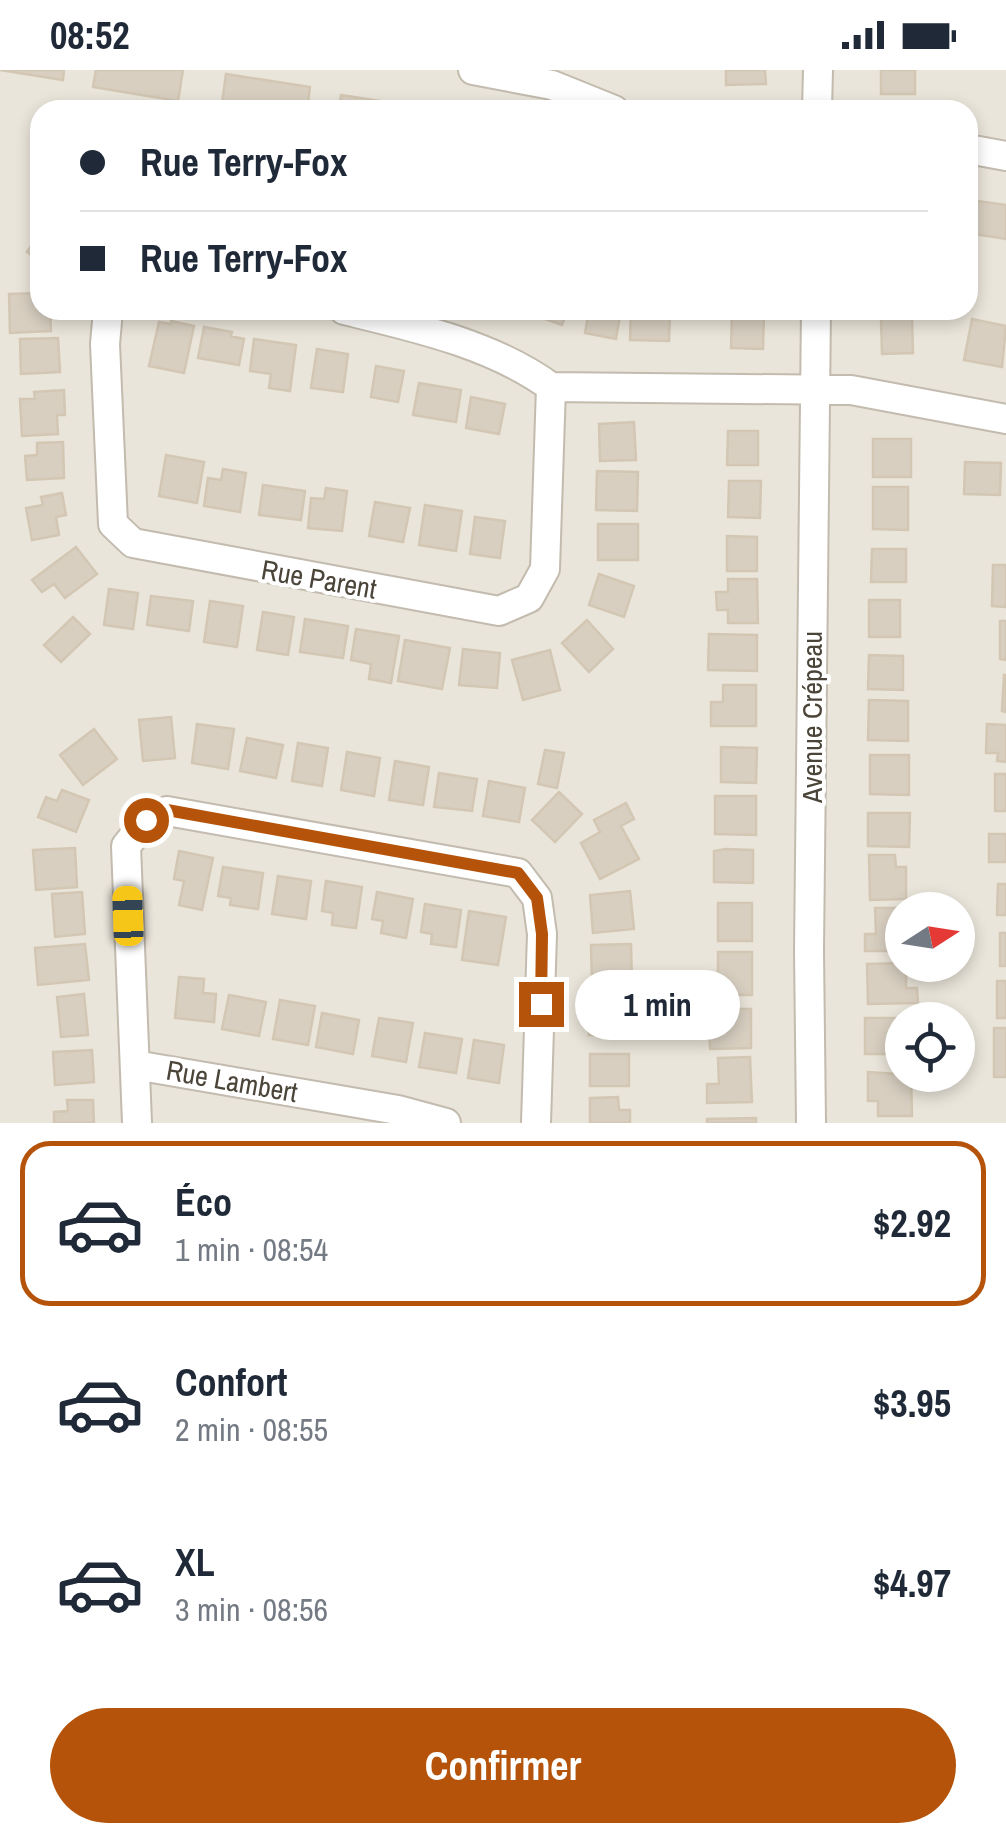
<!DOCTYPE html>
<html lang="fr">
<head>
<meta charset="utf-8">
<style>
	:root { --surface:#fff; --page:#f6f6f7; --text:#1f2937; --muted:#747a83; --line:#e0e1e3; --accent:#b45309 }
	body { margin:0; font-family:"Archivo Narrow",sans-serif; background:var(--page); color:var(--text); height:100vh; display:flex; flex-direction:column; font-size:38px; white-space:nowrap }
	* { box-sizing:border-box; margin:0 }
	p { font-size:32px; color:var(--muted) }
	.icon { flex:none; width:55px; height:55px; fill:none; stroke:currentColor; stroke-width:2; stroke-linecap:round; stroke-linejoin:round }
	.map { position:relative; height:1053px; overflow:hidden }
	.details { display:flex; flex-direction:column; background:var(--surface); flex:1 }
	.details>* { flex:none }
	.hud { position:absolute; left:30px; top:30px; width:948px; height:220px; border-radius:30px; box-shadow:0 5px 15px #0003; display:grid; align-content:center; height:220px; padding:0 50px; background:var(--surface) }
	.needle { width:65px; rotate:78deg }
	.tools { position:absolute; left:885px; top:822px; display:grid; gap:20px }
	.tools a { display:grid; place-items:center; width:90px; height:90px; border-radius:50%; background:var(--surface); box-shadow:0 5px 15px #0003; font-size:50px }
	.end { position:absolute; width:45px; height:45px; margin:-22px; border:12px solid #b45309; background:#fff; box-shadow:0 0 0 5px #fff }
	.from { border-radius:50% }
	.bubble { position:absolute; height:70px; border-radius:35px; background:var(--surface); box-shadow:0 5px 15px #0003; font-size:32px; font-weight:700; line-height:70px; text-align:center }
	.car { position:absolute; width:30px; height:60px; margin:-30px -15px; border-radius:12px; box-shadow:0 0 8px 2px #0007; background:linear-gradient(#f5c518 24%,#345 0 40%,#f5c518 0 76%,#345 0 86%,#f5c518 0) }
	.hud b { display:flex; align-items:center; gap:35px; height:95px; font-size:38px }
	.hud b+b { border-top:2px solid var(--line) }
	.hud i { width:25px; height:25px; background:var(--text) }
	ul { padding:18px 0 0; list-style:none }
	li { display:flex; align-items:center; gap:30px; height:165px; margin:0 20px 15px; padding:0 30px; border:5px solid transparent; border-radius:30px }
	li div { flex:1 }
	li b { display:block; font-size:38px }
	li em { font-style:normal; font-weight:700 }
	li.active { border-color:var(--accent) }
	li>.icon { width:90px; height:90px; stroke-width:1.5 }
	.cta { display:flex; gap:20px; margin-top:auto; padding:20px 50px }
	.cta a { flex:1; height:115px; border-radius:60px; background:var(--accent); color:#fff; font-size:40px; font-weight:700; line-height:115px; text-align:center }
	.status { display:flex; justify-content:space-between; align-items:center; height:70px; padding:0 50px; background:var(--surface); direction:ltr }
	.status svg { height:28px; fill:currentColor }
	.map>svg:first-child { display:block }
</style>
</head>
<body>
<div class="status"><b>08:52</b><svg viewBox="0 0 49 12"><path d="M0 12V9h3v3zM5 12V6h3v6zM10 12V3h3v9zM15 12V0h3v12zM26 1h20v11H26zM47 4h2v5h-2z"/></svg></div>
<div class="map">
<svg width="1006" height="1053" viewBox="0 0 1006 1053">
	<rect width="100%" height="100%" fill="#f6f3ec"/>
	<path fill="#eae5da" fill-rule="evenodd" d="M0 0H1006V1053H0ZM40 40H968V240H40ZM902 840H958V895H902ZM902 950H958V1005H902Z"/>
	<path fill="#d8cfc1" stroke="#d3c7b4" stroke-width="2.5" d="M0 0H64L63 10Z
		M96 0H183L178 31 93 17Z
		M726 0H765L766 14 726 15Z
		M881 0H915V24H881Z
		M226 4 310 17 307 40H221Z
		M341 25 426 38V40H339Z
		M970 130 1006 135V169L968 163Z
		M40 163V191L27 182Z
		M40 223V240H50L51 261 10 263 9 224Z
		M530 240H568L562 255 528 243Z
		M589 240H621L616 269 585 263Z
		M631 240H670L669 271 630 270Z
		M732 241 764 242 763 279 731 278Z
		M912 248 913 283 882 284 881 249Z
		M972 249 1006 256 1002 297 964 290Z
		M171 251 194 256 184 303 149 296 159 252 171 254Z
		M204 257 232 262 231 266 244 269 239 295 198 288Z
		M58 268 60 302 21 304 20 269Z
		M254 269 296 275 290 321 269 318 271 304 250 301Z
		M317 279 348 284 343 322 311 318Z
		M376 296 404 301 398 332 371 327Z
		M419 313 461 320 456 352 413 345Z
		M64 320 65 345H57L58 364 22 366 20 329H35L34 322Z
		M471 327 505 334 499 364 466 358Z
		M634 352 636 390 600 391 599 354Z
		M728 361H758V395H727Z
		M873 369H911V407H873Z
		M63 372 64 408 27 410 25 386 37 385V373Z
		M166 385 204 392 197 433 159 426Z
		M965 392 1001 393 1000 425 964 424Z
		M223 399 246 403 240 442 204 436 208 408 221 410Z
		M597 401 638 402 637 441 596 440Z
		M729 411H761L760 448 728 447Z
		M263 415 305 421 301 450 259 445Z
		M873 417H908V460L873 459Z
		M326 418 347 421 342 461 308 458 311 428 324 429Z
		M62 423 66 445 56 447 59 465 32 470 26 438 43 435 41 427Z
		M375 432 410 438 403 472 369 466Z
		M425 435 462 441 456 481 419 475Z
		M475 447 505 451 500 488 470 484Z
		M598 454H638V490H598Z
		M727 466 757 467V501H727Z
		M76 477 97 504 65 528 54 514 42 522 32 510Z
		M872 479H906V512H871Z
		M993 495H1006V537L992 536Z
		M599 504 634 516 624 547 589 535Z
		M728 509H757L758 553H728V540H717L716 522H728Z
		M109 519 138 523 133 559 104 555Z
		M151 526 193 531 189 561 147 555Z
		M869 530H900V567H869Z
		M210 531 243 536 237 577 204 572Z
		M263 542 294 547 288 585 257 580Z
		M73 547 90 564 61 592 44 575Z
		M305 549 348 556 343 588 300 582Z
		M587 550 613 579 589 602 562 573Z
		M1000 551H1006V590L1000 589Z
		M356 559 399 566 391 613 369 609 371 594 351 590Z
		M709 564 757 565V601L708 600Z
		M405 570 450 578 442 619 398 611Z
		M463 579 500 583 497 618 459 615Z
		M550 580 560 620 523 630 512 590Z
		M869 585 903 586V620L868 619Z
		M1004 605H1006V642L1002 641Z
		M723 615H756V656H711V632H723Z
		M869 630 908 631V671L868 670Z
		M171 647 175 688 143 691 139 650Z
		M197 654 234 659 228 699 192 693Z
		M987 654 1006 655V692L997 691 998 683H986Z
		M94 659 117 689 83 715 60 685Z
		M247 668 283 675 276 708 240 701Z
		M298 673 328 678 322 716 292 711Z
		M721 677 757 678 756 713 721 712Z
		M545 680 564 683 557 718 538 714Z
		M347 682 380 688 374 726 341 720Z
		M870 685H909V725L870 724Z
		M395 691 429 697 423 735 389 730Z
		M439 703 477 709 472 741 434 737Z
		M995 704H1006V741H995Z
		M489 711 525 718 519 752 483 746Z
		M62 720 89 730 76 762 38 747 46 727 57 731Z
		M559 722 582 744 555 772 532 750Z
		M715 726H756V765L715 764Z
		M626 733 634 749 621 756 639 789 600 809 581 773 600 762 594 750Z
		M868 743H910L909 777 868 776Z
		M989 764H1006V792H989Z
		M75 778 77 817 36 820 33 780Z
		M726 779 753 780V813L714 812V781Z
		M179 781 213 788 202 840 179 835 184 811 174 809Z
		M869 785H895L896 797H906V829L870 830Z
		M223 797 263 803 258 839 230 835 231 828 218 826Z
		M278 806 311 811 306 849 272 844Z
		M326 811 362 817 356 858 332 855 333 843 322 841Z
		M998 814H1006V845H997Z
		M630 821 634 859 593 863 590 825Z
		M82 822 85 864 55 867 52 824Z
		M377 822 413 829 406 868 381 863 383 851 372 849Z
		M718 833H752V871H718Z
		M425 834 461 840 456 877 431 874 432 864 421 862Z
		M875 838H904L902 881H865V864H876Z
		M469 841 506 847 498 895 462 890Z
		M1000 863H1006V896H1000Z
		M85 874 89 910 38 915 35 878Z
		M631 874 632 914 592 915 591 875Z
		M718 882H752V925H718Z
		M902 893 906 895V918H917L918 933 868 934 867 894Z
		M179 907 204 909 203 923 216 924 214 952 175 948Z
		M997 911H1006V948H997Z
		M84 924 88 965 61 967 57 927Z
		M229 925 266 932 259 966 222 959Z
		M280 930 315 936 308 975 273 969Z
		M589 930H628V965H589Z
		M709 939H751V978L710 979Z
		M322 943 359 950 353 984 316 977Z
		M379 948 413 953 406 992 372 986Z
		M865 948H906L902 950V984H865Z
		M994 958H1006V1007H994Z
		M425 963 462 969 456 1003 419 997Z
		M474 970 504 975 499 1013 468 1008Z
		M92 980 94 1012 55 1015 53 982Z
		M590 984H629V1016H590Z
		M750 987 752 1032 707 1033V1014H719L718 988Z
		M868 1002 911 1005 912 1046H878V1031H868Z
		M618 1027 619 1040H630V1053H590V1028Z
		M67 1030H93L94 1053H54V1042L68 1041Z
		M756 1048V1053H707V1049Z"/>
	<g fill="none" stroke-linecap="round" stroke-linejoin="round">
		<g stroke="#c2bbae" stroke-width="32">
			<path id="minor" d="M473 0 552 15 614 40
				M817 40 818 0
				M968 79 1006 86
				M108 240 105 274 113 454 133 473 499 541 529 528 545 499 551 317
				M344 240C414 257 492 274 551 317L851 320 1006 349
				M135 995 398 1040 446 1053
				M137 1053 126 776 147 750 167 741 518 803 537 828 542 864 536 1053
				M811 1053 809 881 816 240"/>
		</g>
		<use href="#minor" stroke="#fff" stroke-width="28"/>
	</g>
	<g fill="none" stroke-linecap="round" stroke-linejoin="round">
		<path stroke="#b45309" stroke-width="12" d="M146 750 167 740 518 803 537 828 542 864 541 934"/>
	</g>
	<g text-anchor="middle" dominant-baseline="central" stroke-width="8" stroke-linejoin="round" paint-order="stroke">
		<g font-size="28" fill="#4b4439" stroke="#fff">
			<text transform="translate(319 509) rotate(10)">Rue Parent</text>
			<text transform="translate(812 647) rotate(-90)">Avenue Crépeau</text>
			<text transform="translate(232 1011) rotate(10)">Rue Lambert</text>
		</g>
	</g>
</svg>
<div class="tools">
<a><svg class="needle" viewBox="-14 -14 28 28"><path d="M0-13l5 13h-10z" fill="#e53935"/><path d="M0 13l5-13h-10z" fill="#747a83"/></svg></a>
<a><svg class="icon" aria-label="locate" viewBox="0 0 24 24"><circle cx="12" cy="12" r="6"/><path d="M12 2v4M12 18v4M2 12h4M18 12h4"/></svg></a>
</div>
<i class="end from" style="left:146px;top:750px"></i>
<i class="end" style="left:541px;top:934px"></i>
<div class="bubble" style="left:575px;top:900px;width:165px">1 min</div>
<i class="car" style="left:128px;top:846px;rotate:358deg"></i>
<div class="hud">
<b><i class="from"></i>Rue Terry-Fox</b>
<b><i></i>Rue Terry-Fox</b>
</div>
</div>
<section class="details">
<ul>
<li class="active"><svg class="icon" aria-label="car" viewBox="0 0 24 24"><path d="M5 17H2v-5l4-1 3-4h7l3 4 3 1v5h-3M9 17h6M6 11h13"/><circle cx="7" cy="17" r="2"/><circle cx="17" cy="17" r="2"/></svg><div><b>Éco</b><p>1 min · 08:54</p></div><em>$2.92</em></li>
<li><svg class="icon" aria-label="car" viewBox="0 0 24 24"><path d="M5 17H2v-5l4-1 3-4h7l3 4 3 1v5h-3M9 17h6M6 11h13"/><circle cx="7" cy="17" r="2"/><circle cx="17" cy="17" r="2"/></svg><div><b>Confort</b><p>2 min · 08:55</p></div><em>$3.95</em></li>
<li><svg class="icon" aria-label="car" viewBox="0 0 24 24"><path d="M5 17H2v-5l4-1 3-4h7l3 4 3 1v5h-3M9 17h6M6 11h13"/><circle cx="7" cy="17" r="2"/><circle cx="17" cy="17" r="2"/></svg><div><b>XL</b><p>3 min · 08:56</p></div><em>$4.97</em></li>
</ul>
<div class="cta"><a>Confirmer</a></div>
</section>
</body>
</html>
